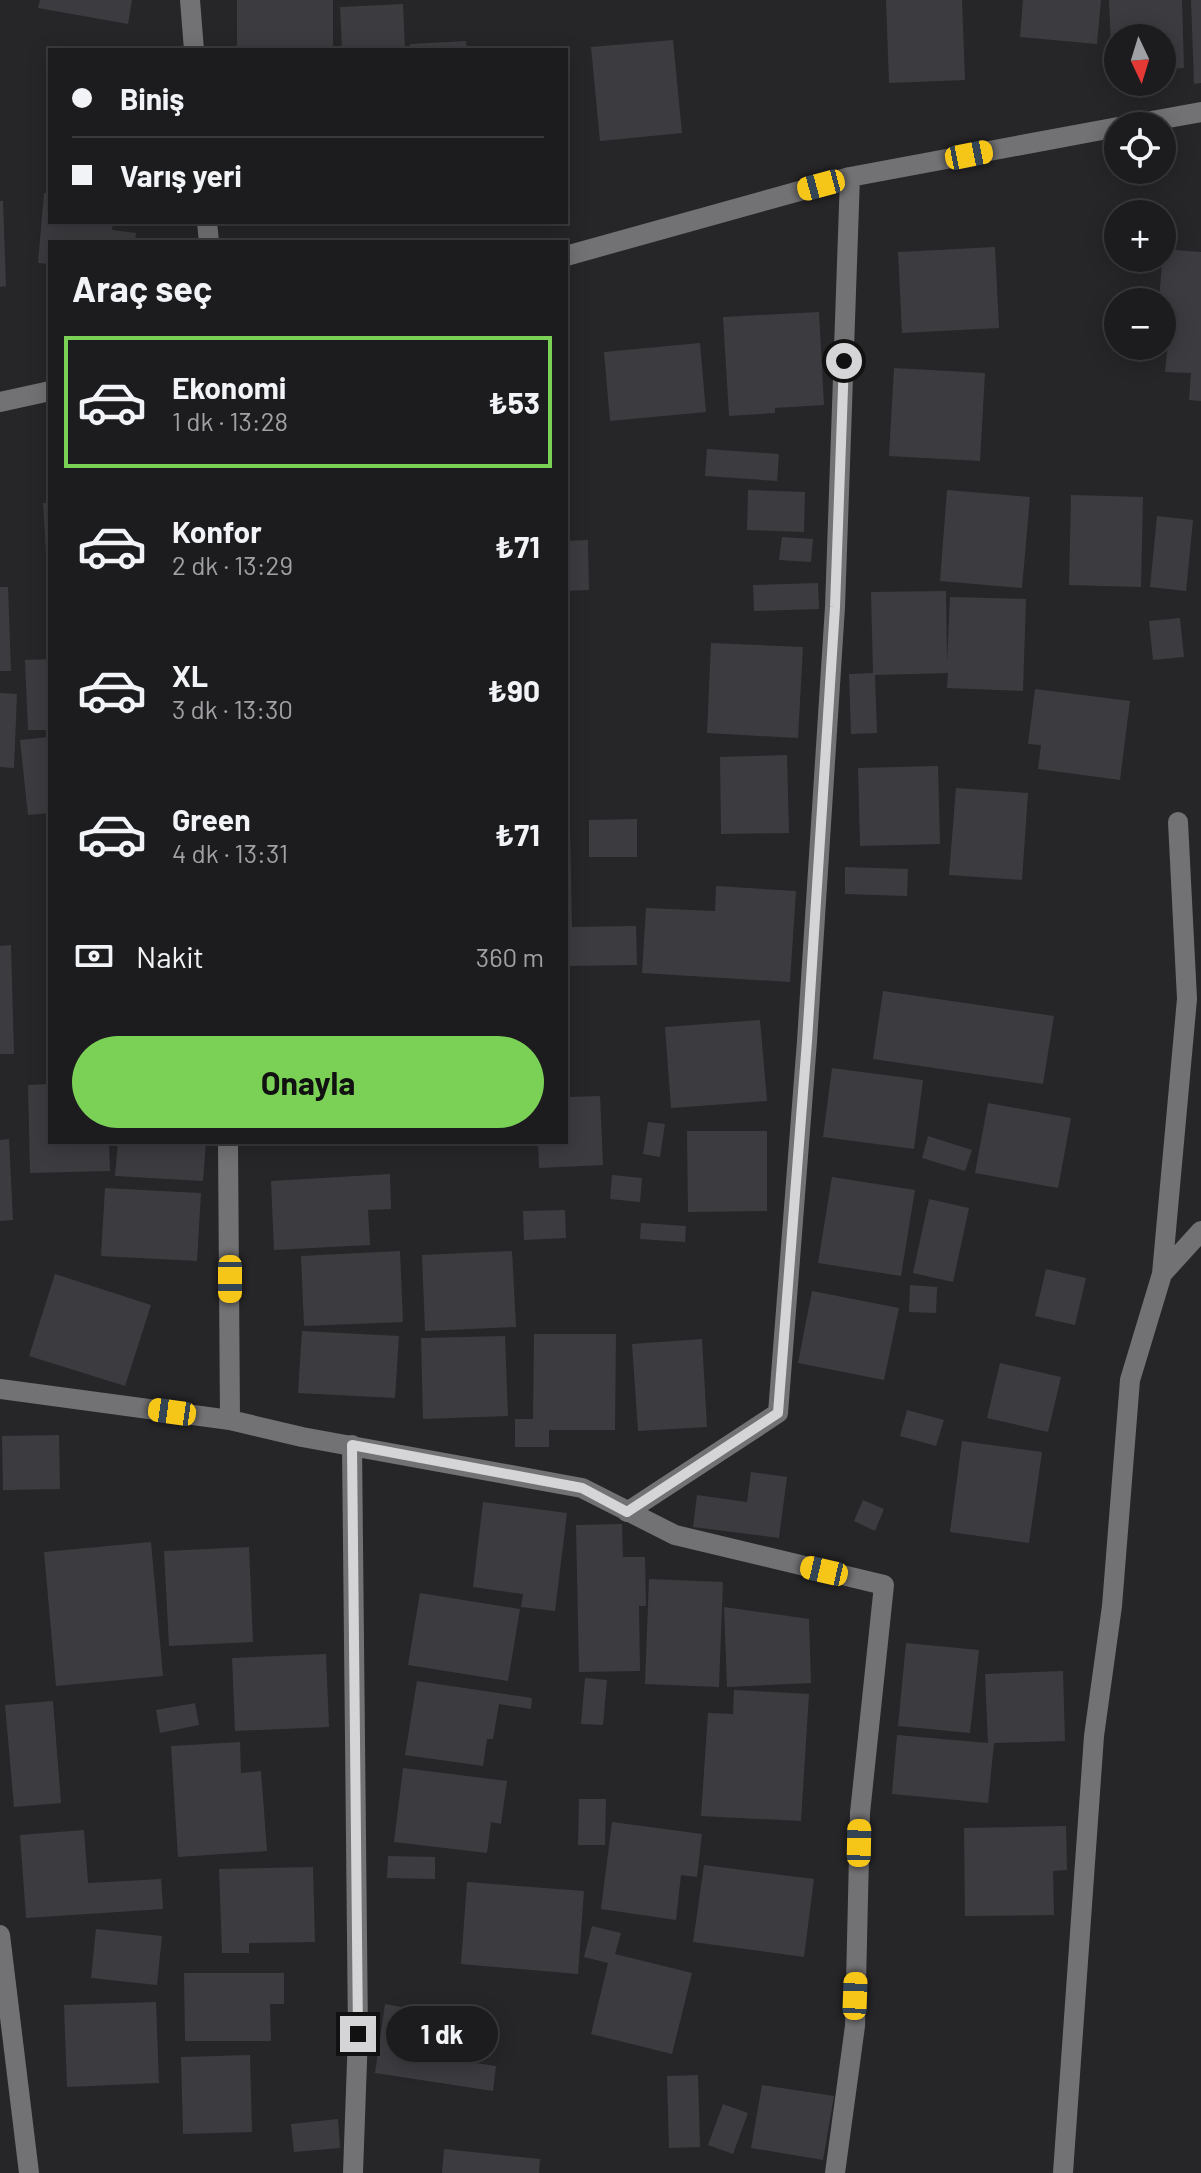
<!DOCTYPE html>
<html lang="tr">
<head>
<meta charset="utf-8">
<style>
	:root { --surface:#1c1c1f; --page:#252528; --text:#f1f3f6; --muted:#a0a1a4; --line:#3a3a3d; --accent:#7ad156 }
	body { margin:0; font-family:Barlow,sans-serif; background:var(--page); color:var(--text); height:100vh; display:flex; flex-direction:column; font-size:30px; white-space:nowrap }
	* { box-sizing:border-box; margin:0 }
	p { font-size:26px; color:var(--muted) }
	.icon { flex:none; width:44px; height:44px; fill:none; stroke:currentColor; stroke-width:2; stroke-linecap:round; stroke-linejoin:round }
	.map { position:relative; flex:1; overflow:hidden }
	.drawer { position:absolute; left:48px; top:240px; width:520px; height:904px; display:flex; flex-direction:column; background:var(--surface); border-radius:0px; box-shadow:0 4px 20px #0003,0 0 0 2px var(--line) }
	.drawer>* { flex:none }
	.guide { position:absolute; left:48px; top:48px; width:520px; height:176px; border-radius:0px; box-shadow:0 4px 20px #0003,0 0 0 2px var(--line); display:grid; align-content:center; height:176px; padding:0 24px; background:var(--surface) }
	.needle { width:52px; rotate:176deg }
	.buttons { position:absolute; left:1104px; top:24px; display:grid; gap:16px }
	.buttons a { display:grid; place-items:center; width:72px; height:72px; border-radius:50%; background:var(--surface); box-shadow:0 4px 20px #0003,0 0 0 2px var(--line); font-size:40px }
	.end { position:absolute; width:36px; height:36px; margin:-18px; border:10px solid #d5d5d7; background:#111; box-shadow:0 0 0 4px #111 }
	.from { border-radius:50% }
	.bubble { position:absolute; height:56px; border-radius:28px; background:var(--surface); box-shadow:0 4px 20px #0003,0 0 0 2px var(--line); font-size:26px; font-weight:700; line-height:56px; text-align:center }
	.car { position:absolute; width:24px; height:48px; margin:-24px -12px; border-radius:10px; box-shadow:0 0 6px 2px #0007; background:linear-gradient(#f5c518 24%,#345 0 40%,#f5c518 0 76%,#345 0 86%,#f5c518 0) }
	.guide b { display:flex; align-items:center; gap:28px; height:76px; font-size:30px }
	.guide b+b { border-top:2px solid var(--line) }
	.guide i { width:20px; height:20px; background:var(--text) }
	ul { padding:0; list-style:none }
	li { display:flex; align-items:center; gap:24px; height:132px; margin:0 16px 12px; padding:0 8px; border:4px solid transparent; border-radius:0px }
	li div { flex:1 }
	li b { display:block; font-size:30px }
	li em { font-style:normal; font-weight:700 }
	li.selected { border-color:var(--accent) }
	li>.icon { width:72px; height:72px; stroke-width:1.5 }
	h2 { padding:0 24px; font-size:36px; line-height:96px }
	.pay { display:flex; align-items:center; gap:20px; height:88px; padding:0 24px; font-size:30px }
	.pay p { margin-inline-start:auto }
	.action { display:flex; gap:16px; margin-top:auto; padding:16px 24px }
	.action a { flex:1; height:92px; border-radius:48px; background:var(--accent); color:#111; font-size:32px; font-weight:700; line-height:92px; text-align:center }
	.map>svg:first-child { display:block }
</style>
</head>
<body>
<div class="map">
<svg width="1201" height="2173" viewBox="0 0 1201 2173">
	<rect width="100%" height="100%" fill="#262629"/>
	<path fill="#3c3c40" d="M40 0H132L128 24 38 8Z
		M237 0H333V50H237Z
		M886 0H962L965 80 889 83Z
		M1023 0H1101L1097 44 1020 37Z
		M1109 0H1182L1184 68 1162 69V38H1118V70L1112 71Z
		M1191 0H1201V83L1194 84Z
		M403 4 405 50H342L340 7Z
		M673 40 682 133 600 141 591 47Z
		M466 41 467 50H410V44Z
		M44 193H50V222H113L112 230 136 233 135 242H50V264L38 263Z
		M0 201H3L6 286 0 287Z
		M995 247 999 328 902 333 898 252Z
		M1163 249 1201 252V401L1189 400 1191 373 1165 372 1168 343 1162 342V302H1159Z
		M819 312 824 405 775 408V413L729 416 723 317Z
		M700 343 706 412 610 421 604 352Z
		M894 368 985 373 980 461 889 456Z
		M707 449 779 454 777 481 705 476Z
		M748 490 805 492 804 532 747 530Z
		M947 490 1030 497 1022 588 940 581Z
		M1071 495 1143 497 1141 587 1069 585Z
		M43 503H50V552H46Z
		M1157 516 1193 520 1186 591 1150 587Z
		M782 537 813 539 811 562 779 560Z
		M588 540 589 590 566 591V541Z
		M818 583 819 609 754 611 753 585Z
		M0 587H8L11 671H0Z
		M946 591 947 662 950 597 1026 599 1023 691 947 688 948 673 875 675 877 733 851 734 849 674 873 673 871 592Z
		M1180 618 1184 657 1153 660 1149 621Z
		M711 643 803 647 798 738 707 733Z
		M50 659V730H28L25 660Z
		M1035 689 1130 701 1120 780 1038 769 1041 745 1028 744Z
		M0 693 17 694 14 768 0 767Z
		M50 737V813L28 815 20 740Z
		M787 755 789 833 721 834 720 757Z
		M938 766 940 844 860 846 858 768Z
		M956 788 1028 793 1022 880 949 875Z
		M637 819V857H589V820Z
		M566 829H570L572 927 636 926 637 965 566 966Z
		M845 867 908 869 907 896 845 894Z
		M716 886 796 891 790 982 642 973 646 908 715 911Z
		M11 945 14 1054H0V946Z
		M883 991 1054 1016 1043 1084 873 1059Z
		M760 1020 767 1101 671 1108 665 1027Z
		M832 1068 923 1080 914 1149 823 1137Z
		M50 1084V1142H109L110 1171 30 1173 28 1085Z
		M600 1096 603 1165 539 1168 538 1142H566V1097Z
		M988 1103 1071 1118 1058 1188 975 1173Z
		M648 1122 665 1124 660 1157 643 1154Z
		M687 1131H767V1211L688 1212Z
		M928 1136 972 1150 965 1171 922 1158Z
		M9 1139 13 1220 0 1221V1140Z
		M118 1142H206L203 1181 115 1176Z
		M390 1174 391 1209 368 1210 370 1245 274 1250 271 1181Z
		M612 1175 642 1178 640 1202 610 1199Z
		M832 1177 915 1190 901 1276 818 1263Z
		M105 1188 201 1193 197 1261 101 1256Z
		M929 1199 969 1208 953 1282 913 1273Z
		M565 1210 566 1238 524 1240 523 1211Z
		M641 1223 686 1226 685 1242 640 1239Z
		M400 1251 403 1322 304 1326 301 1256Z
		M512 1251 516 1327 425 1331 422 1255Z
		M1046 1269 1086 1278 1075 1325 1035 1316Z
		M55 1274 151 1305 125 1386 29 1356Z
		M910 1285 937 1287 936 1313 909 1312Z
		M812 1291 899 1308 884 1380 798 1363Z
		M302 1331 399 1336 395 1398 298 1393Z
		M534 1334H616L615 1430H549V1447H515V1419H533Z
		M505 1336 508 1416 423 1419 421 1338Z
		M702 1339 707 1427 638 1431 632 1344Z
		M1000 1363 1061 1377 1048 1432 987 1418Z
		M907 1410 944 1420 936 1446 900 1436Z
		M59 1435 60 1489 3 1490 2 1436Z
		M962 1441 1042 1452 1029 1543 950 1532Z
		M751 1472 787 1477 779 1538 693 1527 697 1495 747 1502Z
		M863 1500 884 1509 875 1531 854 1521Z
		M483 1502 567 1513 555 1611 521 1607 523 1594 473 1587Z
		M622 1524 623 1557H645L646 1606H639L640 1671 579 1672 576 1525Z
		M151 1542 163 1676 56 1686 44 1552Z
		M249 1547 253 1642 169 1646 164 1551Z
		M649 1579 723 1582 719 1687 645 1684Z
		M420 1593 520 1609 508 1681 408 1665Z
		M724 1607 809 1619 811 1683 727 1687Z
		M906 1643 979 1650 970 1733 898 1726Z
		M326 1654 329 1727 235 1731 232 1658Z
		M1063 1671 1065 1741 994 1743 988 1803 892 1794 897 1735 988 1743 985 1674Z
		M585 1678 607 1680 603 1725 581 1724Z
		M417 1681 532 1698 531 1709 499 1704 493 1739H487L483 1766 405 1755Z
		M734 1690 809 1694 801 1821 701 1816 708 1713 733 1714Z
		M53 1701 61 1803 14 1807 5 1705Z
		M195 1703 199 1725 160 1733 156 1710Z
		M240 1742 241 1773 261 1771 267 1851 178 1857 171 1746Z
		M403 1768 507 1781 501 1824 491 1822 487 1853 394 1842Z
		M579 1799H606L605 1845H578Z
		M612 1822 702 1834 697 1877 681 1875 676 1920 601 1909Z
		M1066 1826 1067 1870 1053 1871 1054 1915 965 1916 964 1828Z
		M84 1830 88 1883 161 1879 163 1909 26 1918 20 1835Z
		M388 1856 435 1857V1879L387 1878Z
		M704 1865 814 1879 804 1957 693 1942Z
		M313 1867 315 1942 249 1943V1953H222L219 1869Z
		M467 1882 584 1891 578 1974 461 1964Z
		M592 1926 621 1933 615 1954 692 1973 672 2054 591 2034 608 1963 584 1957Z
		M96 1929 162 1936 157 1985 91 1978Z
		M184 1973H284V2004H270L271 2041H185Z
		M156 2002 159 2083 67 2087 64 2005Z
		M385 2004 407 2008 401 2052 496 2066 493 2091 375 2073Z
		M250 2055 252 2132 183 2134 181 2057Z
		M698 2075 700 2147 669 2148 667 2076Z
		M762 2085 834 2096 823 2160 751 2148Z
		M723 2104 748 2113 733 2154 708 2145Z
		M338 2119 340 2148 294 2152 291 2124Z
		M444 2149 540 2159 539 2173H442Z"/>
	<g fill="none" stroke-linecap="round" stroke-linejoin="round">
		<path stroke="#727274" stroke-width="20" d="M190 0 194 50
			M1124 126 1201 112
			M207 222 209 242
			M566 256 850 177 1118 127
			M0 402 50 391
			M228 1142 230 1420
			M1162 1274 1187 999 1178 822
			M0 1389 230 1420 302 1437 582 1488 675 1535 884 1585 860 1813 855 2026 835 2173
			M352 1445 358 2034 353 2173
			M627 1512 778 1413 807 1041 835 607 850 177
			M0 1935 29 2173
			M1063 2173 1094 1736 1112 1606 1130 1380 1162 1274 1201 1231"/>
	</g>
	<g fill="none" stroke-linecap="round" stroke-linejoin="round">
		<path stroke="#d5d5d7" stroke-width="10" d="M358 2034 352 1445 582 1488 627 1512 778 1413 807 1041 835 607 844 361"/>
	</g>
</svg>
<div class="buttons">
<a><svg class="needle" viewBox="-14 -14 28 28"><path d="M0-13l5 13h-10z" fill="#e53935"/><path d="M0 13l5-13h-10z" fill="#a0a1a4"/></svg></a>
<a><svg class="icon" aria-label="locate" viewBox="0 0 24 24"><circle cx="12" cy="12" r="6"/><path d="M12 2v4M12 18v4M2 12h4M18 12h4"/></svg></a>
<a>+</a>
<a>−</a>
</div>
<i class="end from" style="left:844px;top:361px"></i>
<i class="end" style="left:358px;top:2034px"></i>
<div class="bubble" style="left:386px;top:2006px;width:112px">1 dk</div>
<i class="car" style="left:969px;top:155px;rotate:79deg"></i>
<i class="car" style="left:821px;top:185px;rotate:255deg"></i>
<i class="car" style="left:230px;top:1279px;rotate:180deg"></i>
<i class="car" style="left:172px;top:1412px;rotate:278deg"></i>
<i class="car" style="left:824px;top:1571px;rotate:283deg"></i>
<i class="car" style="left:859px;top:1843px;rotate:1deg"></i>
<i class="car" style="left:855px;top:1996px;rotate:2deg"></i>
<div class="guide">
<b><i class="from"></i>Biniş</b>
<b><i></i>Varış yeri</b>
</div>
<section class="drawer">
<h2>Araç seç</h2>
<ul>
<li class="selected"><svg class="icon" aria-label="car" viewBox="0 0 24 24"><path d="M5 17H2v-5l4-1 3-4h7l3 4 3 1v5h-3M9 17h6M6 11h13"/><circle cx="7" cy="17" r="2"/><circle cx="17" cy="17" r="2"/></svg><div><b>Ekonomi</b><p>1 dk · 13:28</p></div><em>₺53</em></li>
<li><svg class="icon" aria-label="car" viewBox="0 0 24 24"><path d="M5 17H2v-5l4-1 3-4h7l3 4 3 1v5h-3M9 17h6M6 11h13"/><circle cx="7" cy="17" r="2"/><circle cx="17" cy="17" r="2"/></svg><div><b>Konfor</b><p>2 dk · 13:29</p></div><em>₺71</em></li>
<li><svg class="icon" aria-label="car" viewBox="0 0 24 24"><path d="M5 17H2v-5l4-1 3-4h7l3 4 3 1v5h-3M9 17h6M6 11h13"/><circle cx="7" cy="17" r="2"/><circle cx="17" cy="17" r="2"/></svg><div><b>XL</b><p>3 dk · 13:30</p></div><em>₺90</em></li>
<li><svg class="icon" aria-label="car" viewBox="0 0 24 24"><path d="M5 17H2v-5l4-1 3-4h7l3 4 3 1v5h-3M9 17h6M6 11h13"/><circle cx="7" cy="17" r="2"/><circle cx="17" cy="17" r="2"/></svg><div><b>Green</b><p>4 dk · 13:31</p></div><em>₺71</em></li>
</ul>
<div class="pay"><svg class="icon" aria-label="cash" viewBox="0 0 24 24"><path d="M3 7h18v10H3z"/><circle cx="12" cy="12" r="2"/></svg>Nakit<p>360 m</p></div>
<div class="action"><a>Onayla</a></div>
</section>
</div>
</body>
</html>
